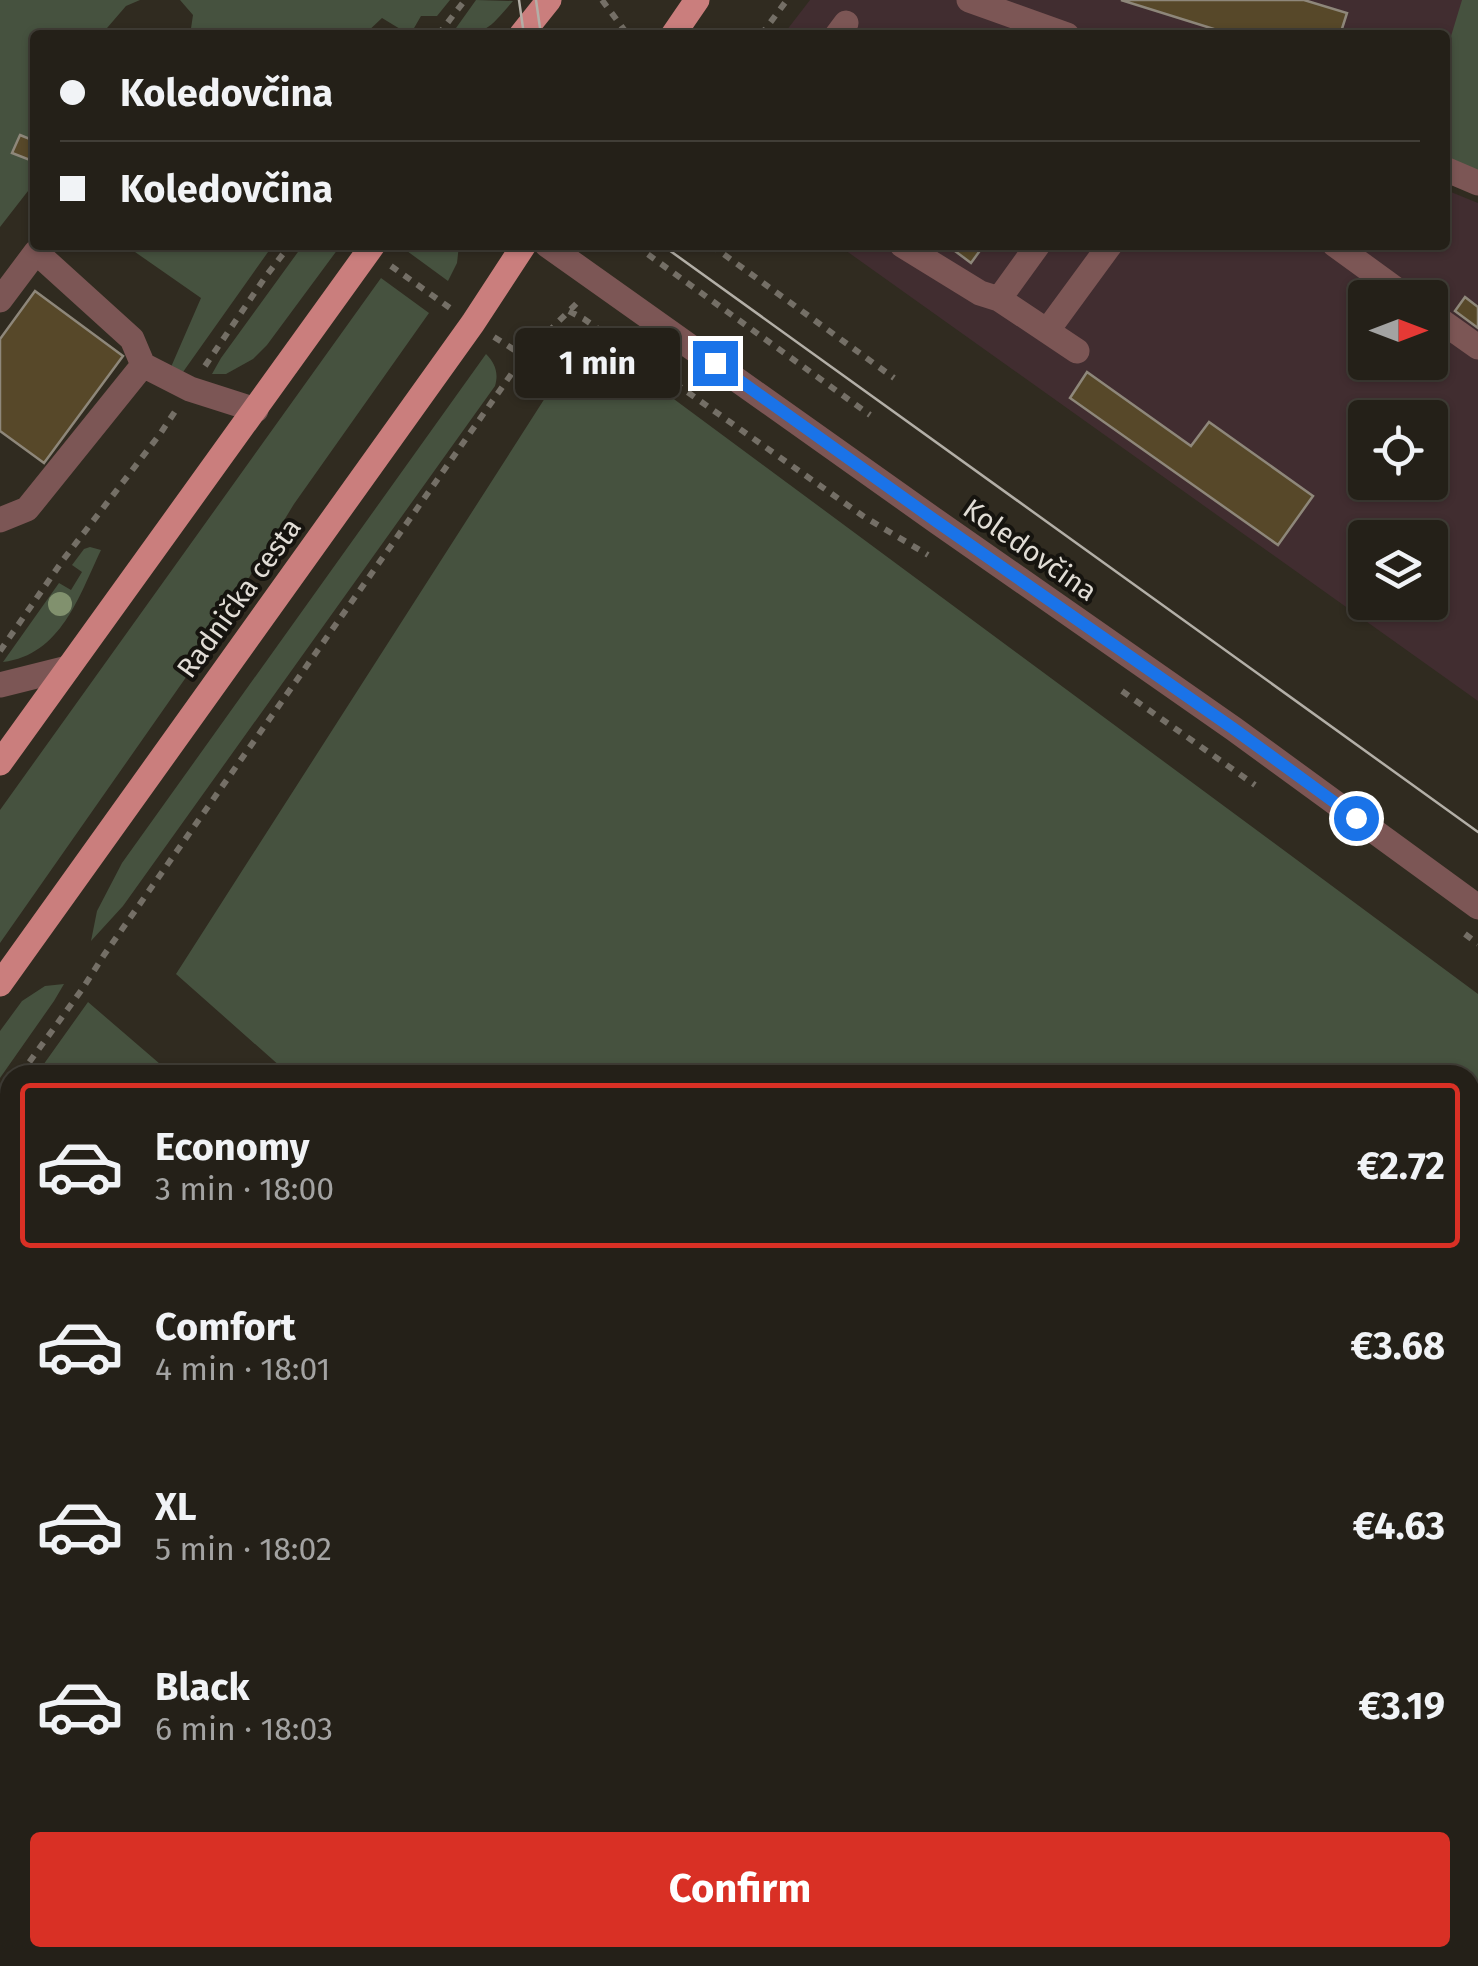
<!DOCTYPE html>
<html lang="en">
<head>
<meta charset="utf-8">
<style>
	:root { --surface:#242018; --page:#302d25; --text:#f1f3f6; --muted:#a3a3a2; --line:#413e37; --accent:#d93025 }
	body { margin:0; font-family:"Fira Sans",sans-serif; background:var(--page); color:var(--text); height:100vh; display:flex; flex-direction:column; font-size:38px; white-space:nowrap }
	* { box-sizing:border-box; margin:0 }
	p { font-size:32px; color:var(--muted) }
	.icon { flex:none; width:55px; height:55px; fill:none; stroke:currentColor; stroke-width:2; stroke-linecap:round; stroke-linejoin:round }
	.map { position:relative; flex:1; overflow:hidden }
	.side { position:absolute; left:0px; top:1065px; width:1480px; height:902px; display:flex; flex-direction:column; background:var(--surface); border-radius:30px 30px 0 0; box-shadow:0 2px 8px #0004,0 0 0 2px var(--line) }
	.side>* { flex:none }
	.banner { position:absolute; left:30px; top:30px; width:1420px; height:220px; border-radius:10px; box-shadow:0 2px 8px #0004,0 0 0 2px var(--line); display:grid; align-content:center; height:220px; padding:0 30px; background:var(--surface) }
	.needle { width:65px; rotate:90deg }
	.controls { position:absolute; left:1348px; top:280px; display:grid; gap:20px }
	.controls a { display:grid; place-items:center; width:100px; height:100px; border-radius:10px; background:var(--surface); box-shadow:0 2px 8px #0004,0 0 0 2px var(--line); font-size:50px }
	.end { position:absolute; width:45px; height:45px; margin:-22px; border:12px solid #1a73e8; background:#fff; box-shadow:0 0 0 5px #fff }
	.from { border-radius:50% }
	.bubble { position:absolute; height:70px; border-radius:10px; background:var(--surface); box-shadow:0 2px 8px #0004,0 0 0 2px var(--line); font-size:32px; font-weight:700; line-height:70px; text-align:center }
	.banner b { display:flex; align-items:center; gap:35px; height:95px; font-size:38px }
	.banner b+b { border-top:2px solid var(--line) }
	.banner i { width:25px; height:25px; background:var(--text) }
	ul { padding:18px 0 0; list-style:none }
	li { display:flex; align-items:center; gap:30px; height:165px; margin:0 20px 15px; padding:0 10px; border:5px solid transparent; border-radius:10px }
	li div { flex:1 }
	li b { display:block; font-size:38px }
	li em { font-style:normal; font-weight:700 }
	li.active { border-color:var(--accent) }
	li>.icon { width:90px; height:90px; stroke-width:1.5 }
	.cta { display:flex; gap:20px; margin-top:auto; padding:20px 30px }
	.cta a { flex:1; height:115px; border-radius:10px; background:var(--accent); color:#fff; font-size:40px; font-weight:700; line-height:115px; text-align:center }
	.map>svg:first-child { display:block }
</style>
</head>
<body>
<div class="map">
<svg width="1478" height="1966" viewBox="0 0 1478 1966">
	<rect width="100%" height="100%" fill="#302b20"/>
	<path fill="#412d30" fill-rule="evenodd" d="M810 0H1478V55L1446 190 1478 203V701L838 245H1445V35H783ZM1365 298H1430V362H1365ZM1365 418H1430V482H1365ZM1365 538H1430V602H1365Z"/>
	<path fill="#46523f" d="M0 0H140L126 6 101 35H35V182L0 227Z
		M180 0H450L437 16H421L410 35 382 18 364 35H190L193 15Z
		M476 0 513 1C490 27 487 35 451 35Z
		M1462 0H1478V171L1445 158V56Z
		M125 245H273L183 372 171 367 201 298Z
		M303 245H333L338 249 267 345 253 359 226 374H212L221 358Z
		M417 245H459L457 263 448 281 407 251Z
		M381 278 429 313 294 504 203 653 0 943V810Z
		M586 334 1478 994V1966H1353L1345 1958H1470V1075H290L176 974Z
		M486 354C495 363 499 373 495 386L123 906 91 941 97 911 122 863Z
		M90 547 101 550C79 596 61 655 3 662L59 583 71 590 82 572 72 565 84 549Z
		M64 984 54 1001 0 1078V1031L22 1001 45 986Z
		M88 1002 167 1070 165 1075H36Z
		M0 1406 10 1412V1641L0 1660Z"/>
	<path fill="#574829" stroke="#8e877a" stroke-width="2.5" d="M1121 0H1304L1347 13 1340 35H1233Z
		M20 135 35 141V162L12 153Z
		M947 245H984L971 263Z
		M35 291 123 356 44 463 0 431V339Z
		M1465 297 1478 307V328L1455 311Z
		M1087 372 1191 446 1209 422 1313 496 1278 545 1070 398Z
		M0 1825 10 1832V1897L0 1912Z
		M63 1958H121L133 1966H57Z
		M121 1958H239L251 1966H133Z
		M918 1958H986L993 1959 991 1966H915Z"/>
	<g fill="none" stroke-linecap="round" stroke-linejoin="round">
		<path stroke="#746f66" stroke-width="6" stroke-dasharray="8 8" stroke-linecap="butt" d="M602 0 628 35
			M438 35 465 0
			M761 35 787 0
			M635 245 870 415
			M711 245 894 378
			M391 266 450 308
			M569 311 584 319 863 516 928 555
			M494 337 524 356
			M205 366 266 276 290 245
			M0 651 63 560 160 434 176 410
			M1122 691 1255 785
			M1465 934 1478 944
			M20 1075 83 988 104 955 524 356 581 299
			M0 1102 10 1088"/>
		<path stroke="#7c5655" stroke-width="25" d="M969 0 1067 35
			M837 35 846 23
			M1445 169 1478 183
			M547 245 936 521 1234 729 1478 907
			M902 245 980 293 999 299 1038 245
			M1335 245 1408 298
			M999 299 1077 351
			M0 300 36 252 132 339 143 365 190 389 256 410
			M1430 313 1478 347
			M1047 331 1110 245
			M0 520 27 509 143 365
			M0 685 68 668
			M1171 1958 1175 1966"/>
		<path stroke="#ca7e7d" stroke-width="25" d="M521 35 549 0
			M673 35 697 0
			M0 763 373 245
			M0 984 473 323 524 245"/>
		<path stroke="#b3afa7" stroke-width="2.5" d="M519 0 524 35
			M536 0 541 35
			M662 245 1478 832"/>
	</g>
	<circle fill="#81916e" cx="60" cy="604" r="12"/>
	<g fill="none" stroke-linecap="round" stroke-linejoin="round">
		<path stroke="#1a73e8" stroke-width="12" d="M715 363 936 521 1234 729 1356 818"/>
	</g>
	<g text-anchor="middle" dominant-baseline="central" stroke-width="8" stroke-linejoin="round" paint-order="stroke">
		<g font-size="28" fill="#e1ddd6" stroke="#16140f">
			<text transform="translate(1030 550) rotate(35)">Koledovčina</text>
			<text transform="translate(239 598) rotate(-54)">Radnička cesta</text>
		</g>
	</g>
</svg>
<div class="controls">
<a><svg class="needle" viewBox="-14 -14 28 28"><path d="M0-13l5 13h-10z" fill="#e53935"/><path d="M0 13l5-13h-10z" fill="#a3a3a2"/></svg></a>
<a><svg class="icon" aria-label="locate" viewBox="0 0 24 24"><circle cx="12" cy="12" r="6"/><path d="M12 2v4M12 18v4M2 12h4M18 12h4"/></svg></a>
<a><svg class="icon" aria-label="layers" viewBox="0 0 24 24"><path d="M12 4l9 5-9 5-9-5zM3 14l9 5 9-5"/></svg></a>
</div>
<i class="end from" style="left:1356px;top:818px"></i>
<i class="end" style="left:715px;top:363px"></i>
<div class="bubble" style="left:515px;top:328px;width:165px">1 min</div>
<div class="banner">
<b><i class="from"></i>Koledovčina</b>
<b><i></i>Koledovčina</b>
</div>
<section class="side">
<ul>
<li class="active"><svg class="icon" aria-label="car" viewBox="0 0 24 24"><path d="M5 17H2v-5l4-1 3-4h7l3 4 3 1v5h-3M9 17h6M6 11h13"/><circle cx="7" cy="17" r="2"/><circle cx="17" cy="17" r="2"/></svg><div><b>Economy</b><p>3 min · 18:00</p></div><em>€2.72</em></li>
<li><svg class="icon" aria-label="car" viewBox="0 0 24 24"><path d="M5 17H2v-5l4-1 3-4h7l3 4 3 1v5h-3M9 17h6M6 11h13"/><circle cx="7" cy="17" r="2"/><circle cx="17" cy="17" r="2"/></svg><div><b>Comfort</b><p>4 min · 18:01</p></div><em>€3.68</em></li>
<li><svg class="icon" aria-label="car" viewBox="0 0 24 24"><path d="M5 17H2v-5l4-1 3-4h7l3 4 3 1v5h-3M9 17h6M6 11h13"/><circle cx="7" cy="17" r="2"/><circle cx="17" cy="17" r="2"/></svg><div><b>XL</b><p>5 min · 18:02</p></div><em>€4.63</em></li>
<li><svg class="icon" aria-label="car" viewBox="0 0 24 24"><path d="M5 17H2v-5l4-1 3-4h7l3 4 3 1v5h-3M9 17h6M6 11h13"/><circle cx="7" cy="17" r="2"/><circle cx="17" cy="17" r="2"/></svg><div><b>Black</b><p>6 min · 18:03</p></div><em>€3.19</em></li>
</ul>
<div class="cta"><a>Confirm</a></div>
</section>
</div>
</body>
</html>
